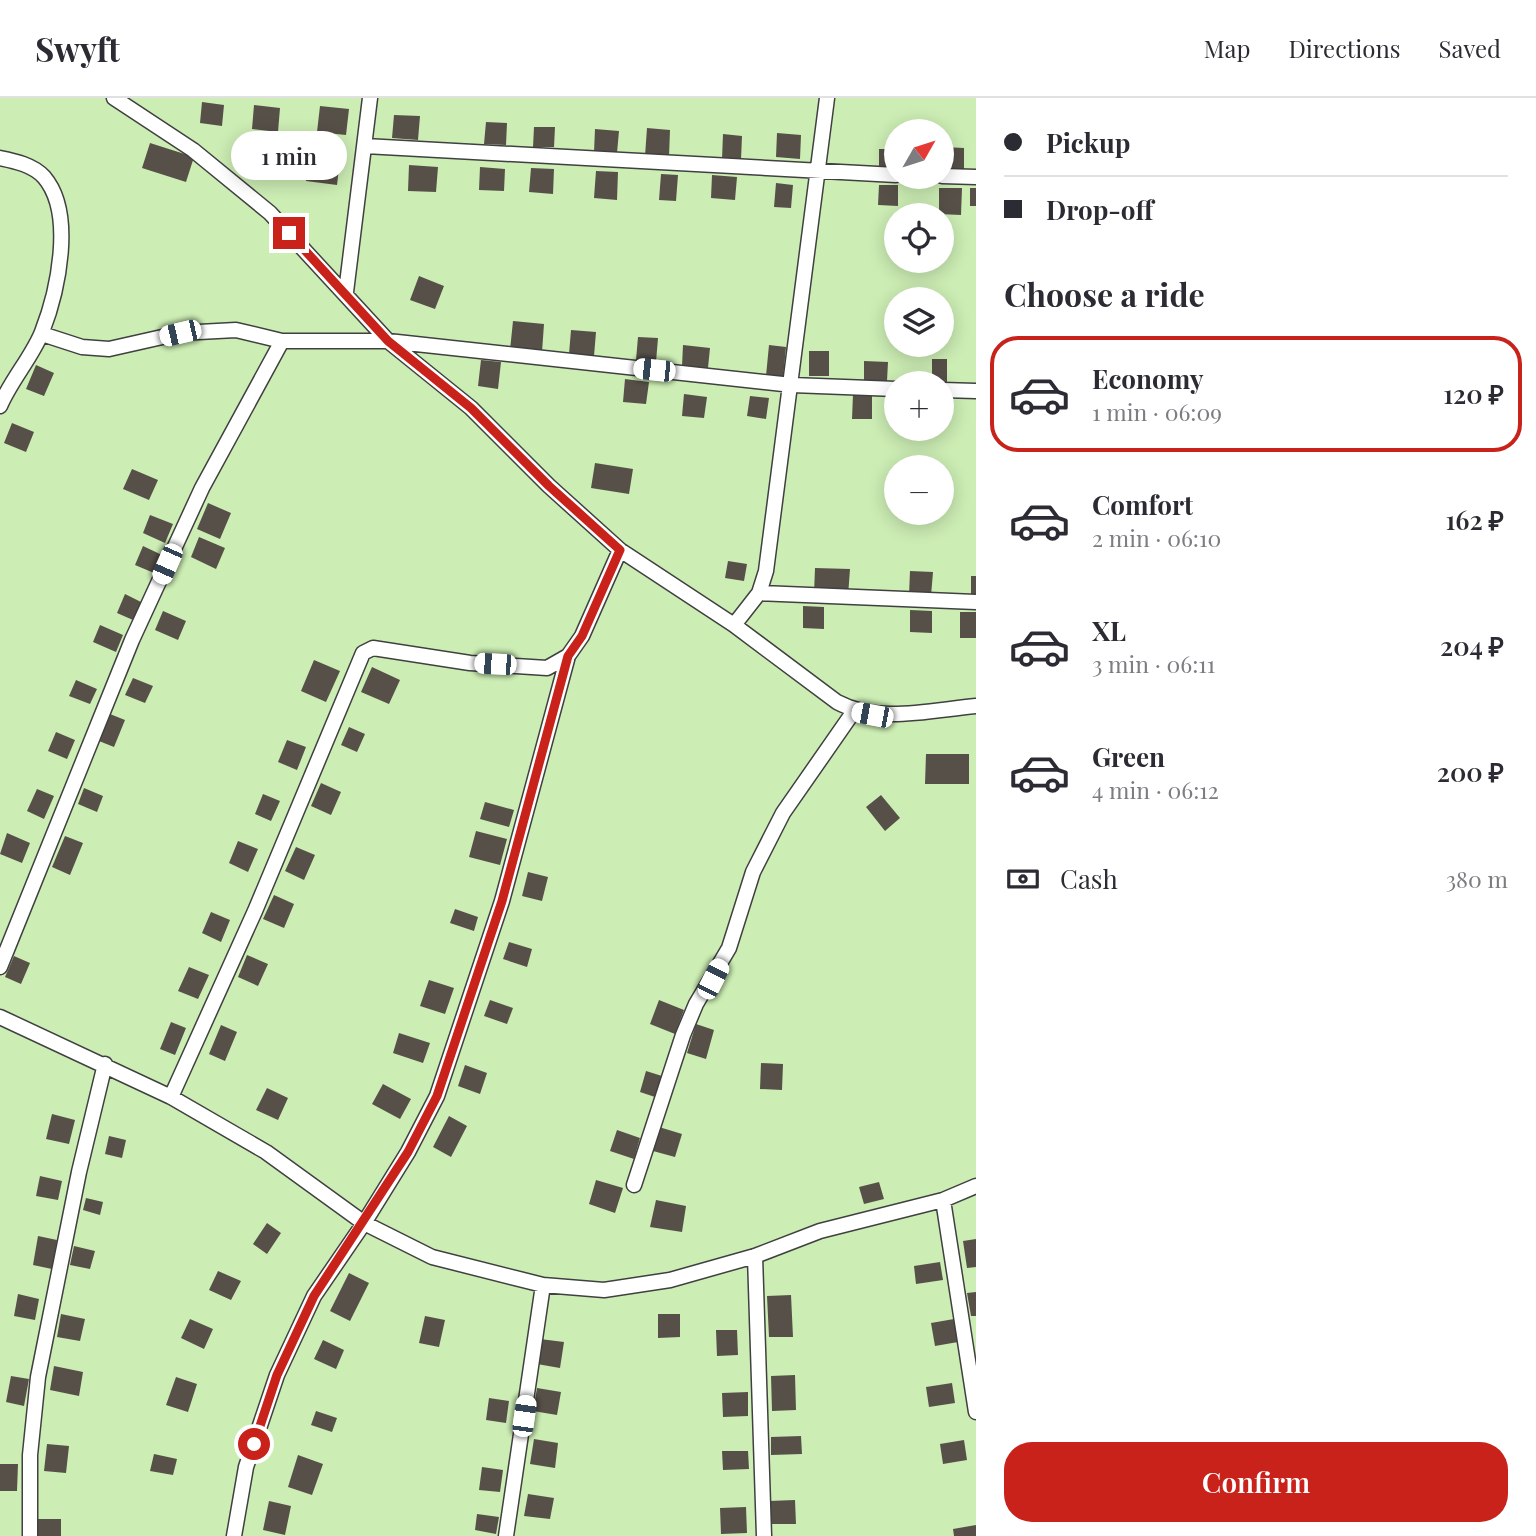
<!DOCTYPE html>
<html lang="en">
<head>
<meta charset="utf-8">
<style>
	:root { --surface:#fff; --page:#f2f2f3; --text:#2b2b33; --muted:#7c7c81; --line:#e1e1e2; --accent:#c8221b }
	body { margin:0; font-family:"Playfair Display",serif; background:var(--page); color:var(--text); height:100vh; display:flex; flex-direction:column; font-size:26px; white-space:nowrap }
	* { box-sizing:border-box; margin:0 }
	p { font-size:23px; color:var(--muted) }
	.icon { flex:none; width:38px; height:38px; fill:none; stroke:currentColor; stroke-width:2; stroke-linecap:round; stroke-linejoin:round }
	.map { position:relative; flex:1; overflow:hidden }
	.side { display:flex; flex-direction:column; background:var(--surface); width:560px }
	.side>* { flex:none }
	.top-card { display:grid; align-content:center; height:154px; padding:0 28px; background:var(--surface) }
	.needle { width:46px; rotate:51deg }
	.controls { position:absolute; left:884px; top:21px; display:grid; gap:14px }
	.controls a { display:grid; place-items:center; width:70px; height:70px; border-radius:50%; background:var(--surface); box-shadow:0 4px 18px #0003; font-size:35px }
	.end { position:absolute; width:32px; height:32px; margin:-16px; border:9px solid #c8221b; background:#fff; box-shadow:0 0 0 4px #fff }
	.from { border-radius:50% }
	.bubble { position:absolute; height:49px; border-radius:24px; background:var(--surface); box-shadow:0 4px 18px #0003; font-size:23px; font-weight:600; line-height:49px; text-align:center }
	.car { position:absolute; width:21px; height:42px; margin:-21px -10px; border-radius:9px; box-shadow:0 0 5px 2px #0007; background:linear-gradient(#fff 24%,#345 0 40%,#fff 0 76%,#345 0 86%,#fff 0) }
	.top-card b { display:flex; align-items:center; gap:24px; height:66px; font-size:26px }
	.top-card b+b { border-top:2px solid var(--line) }
	.top-card i { width:18px; height:18px; background:var(--text) }
	ul { padding:0; list-style:none }
	li { display:flex; align-items:center; gap:21px; height:116px; margin:0 14px 10px; padding:0 14px; border:4px solid transparent; border-radius:28px }
	li div { flex:1 }
	li b { display:block; font-size:26px }
	li em { font-style:normal; font-weight:600 }
	li.selected { border-color:var(--accent) }
	li>.icon { width:63px; height:63px; stroke-width:1.5 }
	h2 { padding:0 28px; font-size:32px; line-height:84px }
	.pay { display:flex; align-items:center; gap:18px; height:77px; padding:0 28px; font-size:26px }
	.pay p { margin-inline-start:auto }
	.cta { display:flex; gap:14px; margin-top:auto; padding:14px 28px }
	.cta a { flex:1; height:80px; border-radius:28px; background:var(--accent); color:#fff; font-size:28px; font-weight:600; line-height:80px; text-align:center }
	header { display:flex; align-items:center; gap:42px; box-sizing:border-box; height:98px; padding:0 35px; background:var(--surface); border-bottom:2px solid var(--line) }
	header strong { font-size:33px }
	nav { display:flex; gap:38px; margin-inline-start:auto; font-size:24px }
	main { display:flex; flex:1; min-height:0 }
	.map>svg:first-child { display:block }
</style>
</head>
<body>
<header>
<strong>Swyft</strong>
<nav><a>Map</a><a>Directions</a><a>Saved</a></nav>
</header>
<main>
<div class="map">
<svg width="976" height="1438" viewBox="0 0 976 1438">
	<rect width="100%" height="100%" fill="#fffdee"/>
	<path fill="#ccedb4" fill-rule="evenodd" d="M0 0H976V1438H0ZM896 33H942V79H896ZM896 117H942V163H896ZM896 201H942V247H896ZM896 285H942V331H896ZM896 369H942V415H896Z"/>
	<path fill="#575049" d="M202 4 224 7 222 28 200 25Z
		M254 7 280 10 278 34 252 31Z
		M320 8 349 11 346 37 317 34Z
		M394 17 420 18 418 42 392 40Z
		M486 24 507 25 506 47 484 46Z
		M534 29H555L554 49H533Z
		M647 30 670 32 669 59 645 58Z
		M595 31 619 33 617 55 594 54Z
		M777 35 801 37 800 61 776 59Z
		M723 36 742 38 741 62 722 61Z
		M150 45 194 59 186 84 142 70Z
		M944 49 964 50V73H943Z
		M879 51H896V75L879 74Z
		M309 59 340 62 337 87 306 83Z
		M409 67 438 69 436 94 408 93Z
		M480 69 505 71 504 93 479 92Z
		M531 70 554 71 553 96 529 94Z
		M596 73 618 74 617 102 594 100Z
		M661 76 678 77 676 103 659 102Z
		M712 77 737 79 735 102 711 100Z
		M776 85 793 87 791 110 774 109Z
		M879 87H898V108L878 107Z
		M939 90H962L961 117 939 116Z
		M970 90H976V108H970Z
		M419 178 444 188 435 211 410 202Z
		M513 223 544 226 542 254 510 252Z
		M571 232 596 234 594 258 569 256Z
		M638 239 658 240 656 264 636 262Z
		M683 247 710 250 708 270 682 268Z
		M769 247 786 249 783 280 766 278Z
		M809 253H829V278H809Z
		M932 261H947V286L932 285Z
		M481 262 501 264 498 291 478 288Z
		M864 263 888 264 887 283H864Z
		M36 267 54 275 44 298 26 291Z
		M625 281 649 284 646 306 623 304Z
		M684 296 707 299 704 320 682 318Z
		M853 296 872 297V321H852Z
		M750 298 769 300 766 321 747 318Z
		M12 325 34 334 26 354 4 345Z
		M595 365 633 371 629 396 591 390Z
		M132 371 158 382 149 402 123 391Z
		M208 405 231 415 220 441 197 431Z
		M150 417 173 426 165 445 143 435Z
		M199 439 225 450 216 471 191 459Z
		M143 448 162 457 154 475 135 467Z
		M728 463 747 466 744 483 725 480Z
		M815 470 850 471 848 498 814 496Z
		M910 473 933 474 931 498 909 497Z
		M971 478H976V500H971Z
		M125 496 141 504 133 522 117 515Z
		M803 508 824 509V531L803 530Z
		M910 512 932 513V535L910 534Z
		M163 513 186 523 178 542 155 532Z
		M960 514H976V540H960Z
		M100 527 123 537 116 554 93 544Z
		M314 562 340 573 326 604 301 593Z
		M372 569 400 582 389 606 361 594Z
		M133 580 153 588 145 605 125 597Z
		M76 582 97 591 90 606 69 598Z
		M110 616 125 622 114 649 99 643Z
		M349 629 365 636 357 654 341 647Z
		M56 634 75 642 67 661 48 653Z
		M287 642 306 649 297 672 278 664Z
		M926 656H969V686H925Z
		M321 685 341 694 331 717 311 708Z
		M84 690 103 698 97 714 78 706Z
		M37 691 54 698 44 721 27 713Z
		M263 696 280 703 271 723 255 716Z
		M881 697 900 720 885 733 866 709Z
		M485 704 514 712 509 729 480 721Z
		M476 733 507 741 500 767 469 759Z
		M7 735 30 745 22 765 0 756Z
		M65 738 83 745 70 777 52 769Z
		M238 743 258 751 248 774 229 765Z
		M296 749 315 757 304 782 285 773Z
		M528 774 548 779 542 803 522 798Z
		M274 797 294 806 284 830 263 821Z
		M455 811 478 819 474 833 450 825Z
		M211 814 230 822 221 844 202 835Z
		M509 844 532 851 527 869 503 861Z
		M247 857 268 866 258 888 238 879Z
		M14 858 30 865 21 886 5 879Z
		M189 869 209 877 198 901 178 893Z
		M429 882 454 890 445 916 420 908Z
		M490 902 513 910 507 926 484 918Z
		M659 902 684 912 675 936 650 926Z
		M171 924 186 930 175 957 160 951Z
		M696 926 714 932 706 961 687 955Z
		M221 927 237 934 225 963 209 956Z
		M399 935 430 945 423 965 393 955Z
		M761 965 783 966 782 992 760 991Z
		M465 967 487 975 480 996 458 988Z
		M646 973 662 978 655 999 640 994Z
		M383 986 411 1001 400 1021 372 1006Z
		M267 990 288 1000 278 1022 256 1012Z
		M52 1016 75 1022 69 1046 46 1041Z
		M449 1018 467 1028 451 1059 433 1049Z
		M659 1029 682 1036 675 1059 653 1053Z
		M617 1032 640 1040 634 1061 610 1053Z
		M109 1038 126 1042 122 1060 105 1056Z
		M40 1078 62 1083 58 1102 36 1098Z
		M596 1082 623 1090 615 1115 589 1106Z
		M879 1084 884 1101 864 1106 859 1089Z
		M86 1100 103 1104 100 1117 83 1112Z
		M656 1102 686 1108 682 1134 650 1129Z
		M267 1125 281 1135 267 1156 253 1146Z
		M38 1138 57 1142 52 1171 33 1167Z
		M976 1141V1169L967 1170 963 1143Z
		M74 1148 95 1153 90 1171 70 1167Z
		M940 1164 943 1182 916 1186 914 1168Z
		M218 1173 241 1183 231 1202 209 1192Z
		M349 1175 369 1185 350 1223 330 1213Z
		M976 1194V1218H971L967 1195Z
		M18 1196 39 1201 35 1222 14 1218Z
		M791 1197 793 1239H769L767 1198Z
		M61 1216 85 1221 80 1243 57 1239Z
		M658 1216H680V1239L658 1240Z
		M425 1218 445 1222 439 1249 419 1245Z
		M190 1221 213 1231 204 1251 181 1240Z
		M954 1221 958 1244 935 1248 931 1225Z
		M716 1232H737L738 1257 717 1258Z
		M540 1241 564 1244 560 1270 537 1266Z
		M323 1242 344 1252 336 1271 314 1261Z
		M54 1268 83 1274 79 1298 50 1292Z
		M795 1277 796 1312 772 1313 771 1278Z
		M11 1278 29 1281 24 1308 6 1304Z
		M176 1279 197 1286 188 1314 166 1307Z
		M952 1285 955 1305 929 1309 926 1289Z
		M537 1290 561 1294 557 1317 533 1313Z
		M748 1294V1318L723 1319 722 1295Z
		M489 1300 509 1303 506 1325 486 1322Z
		M316 1313 337 1320 332 1334 311 1327Z
		M801 1338 802 1356 771 1357V1339Z
		M534 1341 558 1345 555 1370 530 1366Z
		M964 1342 967 1362 943 1366 940 1346Z
		M47 1346 69 1348 66 1375 44 1373Z
		M722 1353H748L749 1371 723 1372Z
		M154 1356 177 1361 173 1377 150 1373Z
		M298 1357 323 1366 312 1397 288 1389Z
		M0 1366H18L17 1393H0Z
		M482 1369 503 1372 500 1394 479 1392Z
		M528 1396 554 1400 550 1421 524 1418Z
		M795 1402 796 1426H769V1403Z
		M269 1403 291 1408 285 1437 263 1432Z
		M746 1409 747 1435 721 1436 720 1410Z
		M477 1416 499 1419 496 1436 475 1432Z
		M38 1421H61V1438H38Z
		M976 1427V1438H954L953 1431Z"/>
	<g fill="none" stroke-linecap="round" stroke-linejoin="round">
		<g stroke="#404040" stroke-width="17">
			<path id="lane" d="M114 0 193 52 270 115 388 243 471 310 549 388 620 452 734 527 837 604C878 626 931 612 976 608
				M365 48 896 77
				M0 60C15 63 33 67 44 79 75 115 58 193 42 234 32 259 11 282 0 308
				M942 78 976 79
				M346 194 370 0
				M42 236 82 249 109 251 180 235 236 232 282 243H388L792 287 896 291
				M942 292 976 293
				M759 495 976 504
				M734 527 759 495 766 473 827 0
				M0 869 132 542 202 390 282 243
				M0 919 171 999 266 1054 364 1125 432 1159 543 1187 604 1192 670 1182 755 1158 820 1133 943 1102 976 1088
				M171 999 255 813 363 555 373 550 470 565 547 570 568 558
				M634 1087 683 937 696 906 729 850 753 774 783 715 854 613
				M943 1102 976 1314
				M755 1158 764 1438
				M30 1438V1357L38 1279 79 1074 105 966
				M234 1438 246 1369 277 1277 314 1198 364 1125 408 1054 437 998 502 803 568 558 582 538 620 452
				M506 1438 543 1187"/>
		</g>
		<use href="#lane" stroke="#fff" stroke-width="14"/>
	</g>
	<g fill="none" stroke-linecap="round" stroke-linejoin="round">
		<path stroke="#c8221b" stroke-width="9" d="M254 1346 277 1277 314 1198 408 1054 437 998 502 803 568 558 582 538 620 452 549 388 471 310 388 243 289 135"/>
	</g>
</svg>
<div class="controls">
<a><svg class="needle" viewBox="-14 -14 28 28"><path d="M0-13l5 13h-10z" fill="#e53935"/><path d="M0 13l5-13h-10z" fill="#7c7c81"/></svg></a>
<a><svg class="icon" aria-label="locate" viewBox="0 0 24 24"><circle cx="12" cy="12" r="6"/><path d="M12 2v4M12 18v4M2 12h4M18 12h4"/></svg></a>
<a><svg class="icon" aria-label="layers" viewBox="0 0 24 24"><path d="M12 4l9 5-9 5-9-5zM3 14l9 5 9-5"/></svg></a>
<a>+</a>
<a>−</a>
</div>
<i class="end from" style="left:254px;top:1346px"></i>
<i class="end" style="left:289px;top:135px"></i>
<div class="bubble" style="left:231px;top:33px;width:116px">1 min</div>
<i class="car" style="left:180px;top:235px;rotate:257deg"></i>
<i class="car" style="left:654px;top:272px;rotate:276deg"></i>
<i class="car" style="left:167px;top:466px;rotate:204deg"></i>
<i class="car" style="left:495px;top:566px;rotate:273deg"></i>
<i class="car" style="left:872px;top:617px;rotate:281deg"></i>
<i class="car" style="left:713px;top:881px;rotate:27deg"></i>
<i class="car" style="left:524px;top:1318px;rotate:8deg"></i>
</div>
<section class="side">
<div class="top-card">
<b><i class="from"></i>Pickup</b>
<b><i></i>Drop-off</b>
</div>
<h2>Choose a ride</h2>
<ul>
<li class="selected"><svg class="icon" aria-label="car" viewBox="0 0 24 24"><path d="M5 17H2v-5l4-1 3-4h7l3 4 3 1v5h-3M9 17h6M6 11h13"/><circle cx="7" cy="17" r="2"/><circle cx="17" cy="17" r="2"/></svg><div><b>Economy</b><p>1 min · 06:09</p></div><em>120 ₽</em></li>
<li><svg class="icon" aria-label="car" viewBox="0 0 24 24"><path d="M5 17H2v-5l4-1 3-4h7l3 4 3 1v5h-3M9 17h6M6 11h13"/><circle cx="7" cy="17" r="2"/><circle cx="17" cy="17" r="2"/></svg><div><b>Comfort</b><p>2 min · 06:10</p></div><em>162 ₽</em></li>
<li><svg class="icon" aria-label="car" viewBox="0 0 24 24"><path d="M5 17H2v-5l4-1 3-4h7l3 4 3 1v5h-3M9 17h6M6 11h13"/><circle cx="7" cy="17" r="2"/><circle cx="17" cy="17" r="2"/></svg><div><b>XL</b><p>3 min · 06:11</p></div><em>204 ₽</em></li>
<li><svg class="icon" aria-label="car" viewBox="0 0 24 24"><path d="M5 17H2v-5l4-1 3-4h7l3 4 3 1v5h-3M9 17h6M6 11h13"/><circle cx="7" cy="17" r="2"/><circle cx="17" cy="17" r="2"/></svg><div><b>Green</b><p>4 min · 06:12</p></div><em>200 ₽</em></li>
</ul>
<div class="pay"><svg class="icon" aria-label="cash" viewBox="0 0 24 24"><path d="M3 7h18v10H3z"/><circle cx="12" cy="12" r="2"/></svg>Cash<p>380 m</p></div>
<div class="cta"><a>Confirm</a></div>
</section>
</main>
</body>
</html>
